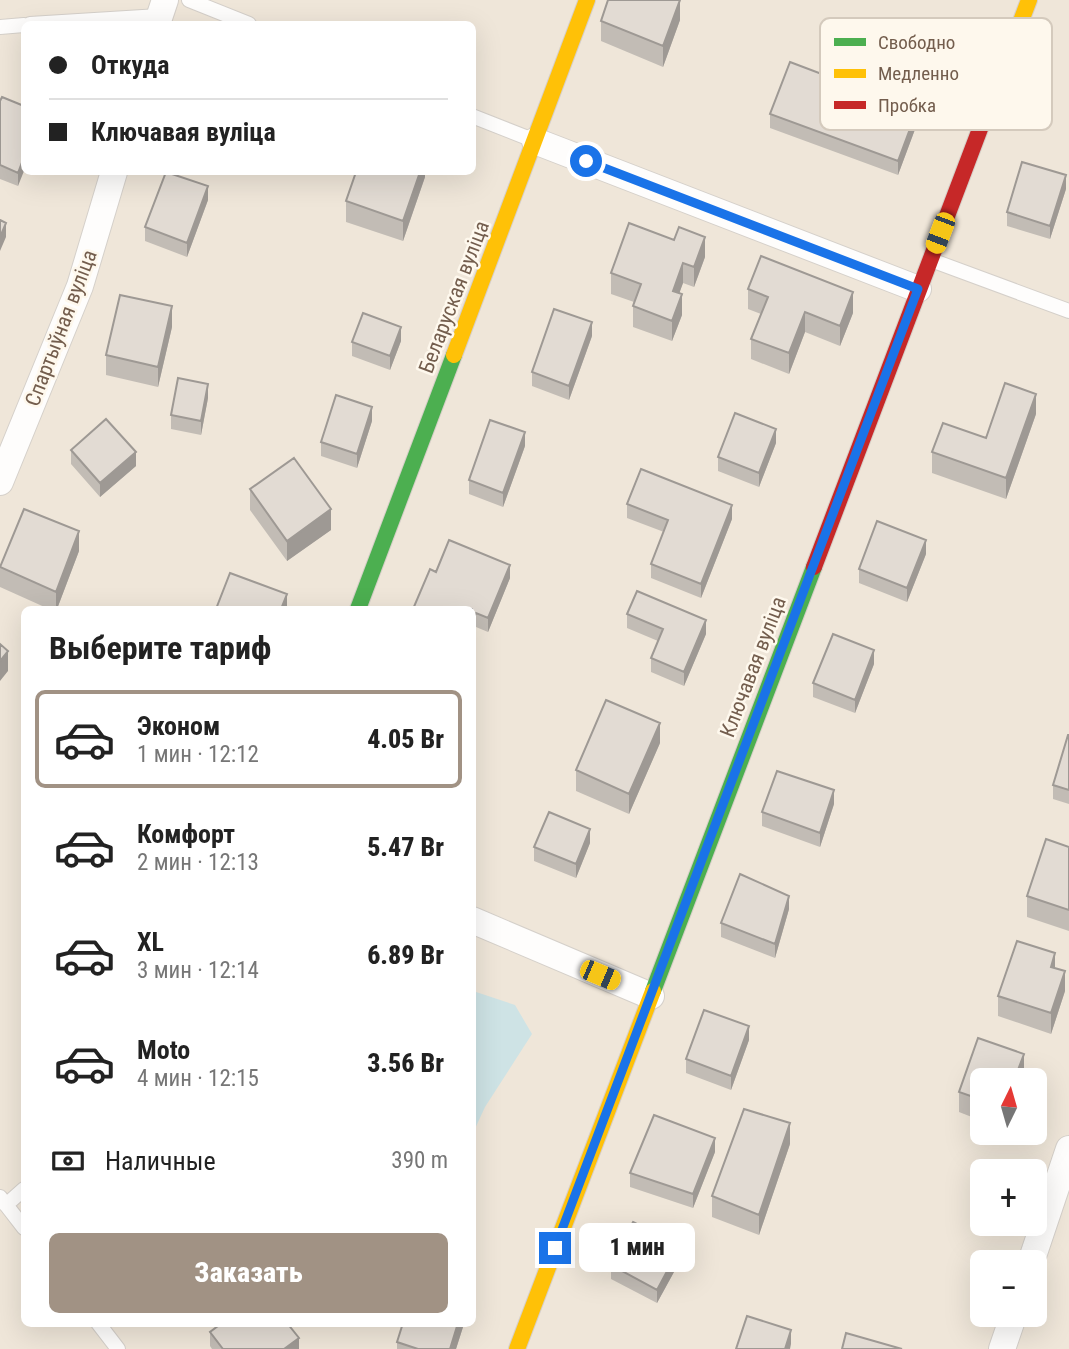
<!DOCTYPE html>
<html lang="ru">
<head>
<meta charset="utf-8">
<style>
	:root { --surface:#fff; --page:#f6f6f6; --text:#222; --muted:#767676; --line:#e0e0e0; --accent:#a19284 }
	body { margin:0; font-family:"Roboto Condensed",sans-serif; background:var(--page); color:var(--text); height:100vh; display:flex; flex-direction:column; font-size:26px; white-space:nowrap }
	* { box-sizing:border-box; margin:0 }
	p { font-size:23px; color:var(--muted) }
	.icon { flex:none; width:38px; height:38px; fill:none; stroke:currentColor; stroke-width:2; stroke-linecap:round; stroke-linejoin:round }
	.map { position:relative; flex:1; overflow:hidden }
	.drawer { position:absolute; left:21px; top:606px; width:455px; height:721px; display:flex; flex-direction:column; background:var(--surface); border-radius:10px; box-shadow:0 7px 28px #0002 }
	.drawer>* { flex:none }
	.guide { position:absolute; left:21px; top:21px; width:455px; height:154px; border-radius:10px; box-shadow:0 7px 28px #0002; display:grid; align-content:center; height:154px; padding:0 28px; background:var(--surface) }
	.needle { width:46px; rotate:5deg }
	.fabs { position:absolute; left:970px; top:1068px; display:grid; gap:14px }
	.fabs a { display:grid; place-items:center; width:77px; height:77px; border-radius:10px; background:var(--surface); box-shadow:0 7px 28px #0002; font-size:35px }
	.end { position:absolute; width:32px; height:32px; margin:-16px; border:9px solid #1a73e8; background:#fff; box-shadow:0 0 0 4px #fff }
	.from { border-radius:50% }
	.bubble { position:absolute; height:49px; border-radius:10px; background:var(--surface); box-shadow:0 7px 28px #0002; font-size:23px; font-weight:800; line-height:49px; text-align:center }
	.car { position:absolute; width:21px; height:42px; margin:-21px -10px; border-radius:9px; box-shadow:0 0 5px 2px #0007; background:linear-gradient(#f5c518 24%,#345 0 40%,#f5c518 0 76%,#345 0 86%,#f5c518 0) }
	.guide b { display:flex; align-items:center; gap:24px; height:66px; font-size:26px }
	.guide b+b { border-top:2px solid var(--line) }
	.guide i { width:18px; height:18px; background:var(--text) }
	ul { padding:0; list-style:none }
	li { display:flex; align-items:center; gap:21px; height:98px; margin:0 14px 10px; padding:0 14px; border:4px solid transparent; border-radius:10px }
	li div { flex:1 }
	li b { display:block; font-size:26px }
	li em { font-style:normal; font-weight:800 }
	li.active { border-color:var(--accent) }
	li>.icon { width:63px; height:63px; stroke-width:1.5 }
	h2 { padding:0 28px; font-size:32px; line-height:84px }
	.pay { display:flex; align-items:center; gap:18px; height:77px; padding:0 28px; font-size:26px }
	.pay p { margin-inline-start:auto }
	.button { display:flex; gap:14px; margin-top:auto; padding:14px 28px }
	.button a { flex:1; height:80px; border-radius:10px; background:var(--accent); color:#fff; font-size:28px; font-weight:800; line-height:80px; text-align:center }
	.map>svg:first-child { display:block }
</style>
</head>
<body>
<div class="map">
<svg width="1069" height="1349" viewBox="0 0 1069 1349">
	<rect width="100%" height="100%" fill="#f6f3eb"/>
	<path fill="#efe6d9" fill-rule="evenodd" d="M0 0H1069V1349H0ZM24 24H472V172H24ZM24 609H472V1323H24ZM982 1080H1034V1132H982ZM982 1171H1034V1223H982ZM982 1262H1034V1314H982Z"/>
	<path fill="#cee3e5" d="M473 991 515 1005 532 1034 485 1107 473 1133Z"/>
	<g fill="none" stroke-linecap="round" stroke-linejoin="round">
		<g stroke="#d5d0ca" stroke-width="16">
			<path id="lane" d="M189 0 249 24
				M30 24 159 16
				M0 27 24 25
				M472 116 533 140
				M931 260 1069 311
				M0 1197 24 1228
				M6 1205 24 1189
				M98 1323 118 1349"/>
		</g>
		<g stroke="#d5d0ca" stroke-width="28">
			<path id="street" d="M157 24 165 0
				M535 141 918 289
				M0 482 80 286 114 172
				M472 920 651 996
				M1031 1262 1069 1149
				M1002 1349 1014 1314"/>
		</g>
		<g stroke="#d6cfc8" stroke-width="18">
			<path id="fast" d="M358 609 454 355
				M653 991 814 567"/>
		</g>
		<g stroke="#d6cfc8" stroke-width="18">
			<path id="slow" d="M983 121 1029 0
				M454 355 587 0
				M517 1349 653 991"/>
		</g>
		<g stroke="#d6cfc8" stroke-width="18">
			<path id="jam" d="M814 567 983 121"/>
		</g>
		<use href="#lane" stroke="#fefdfc" stroke-width="14"/>
		<use href="#street" stroke="#fefdfc" stroke-width="26"/>
		<use href="#fast" stroke="#4caf50" stroke-width="16"/>
		<use href="#slow" stroke="#ffc107" stroke-width="16"/>
		<use href="#jam" stroke="#c62828" stroke-width="16"/>
	</g>
	<path fill="#c2bcb5" d="M680 20 663 67 601 41V21Z
		M0 101 24 106 18 186 0 179Z
		M770 114 917 124 898 175 770 128Z
		M425 172V177L403 241 346 222V201Z
		M1066 189 1050 239 1007 226V212Z
		M208 200 187 257 145 241V227Z
		M705 257 694 287 683 283 679 293 682 315 672 341 633 327V306L634 302 611 294V273Z
		M748 289 853 313 840 346 805 332 789 374 751 359V339L761 314 748 309Z
		M172 327 158 387 106 375V355Z
		M592 336 569 400 532 386V372Z
		M401 341 390 370 352 356V342Z
		M208 398 201 435 171 429V415Z
		M1036 414 1006 499 932 473V452L986 438Z
		M372 421 357 468 321 456V442Z
		M776 443 759 487 718 471V457Z
		M525 446 503 507 469 494V480Z
		M71 450 136 466 100 497 71 464Z
		M250 489 331 530 287 561 250 510Z
		M627 504 732 519 701 598 651 578V564L664 532 627 518Z
		M79 551 57 609H49L0 587V567Z
		M926 554 907 602 859 583V569Z
		M436 572 510 578 488 632 476 627 472 636V609Z
		M627 614 706 634 684 686 651 672V658L658 641 627 628Z
		M874 664 855 713 813 697V683Z
		M1069 735V804L1053 799V785Z
		M660 743 629 814 576 791V770Z
		M834 804 820 847 762 826V812Z
		M590 843 576 878 534 861V847Z
		M1069 847V931L1027 917V896Z
		M789 909 775 958 721 937V923Z
		M1065 991 1051 1034 998 1016V996Z
		M978 1038 1024 1054V1072L1029 1074V1080H982V1121L959 1112V1092Z
		M749 1040 731 1090 686 1073V1059Z
		M790 1144 759 1235 712 1217V1196Z
		M715 1152 693 1208 630 1187V1173Z
		M680 1261 657 1303 611 1279V1265Z
		M463 1323V1327L456 1349H397V1342Z
		M210 1332 299 1349H212L210 1346Z"/>
	<path fill="#9e9994" d="M680 0V20L663 67V46Z
		M917 110V124L898 175V161Z
		M24 157V171L18 186V173Z
		M420 172H425V177L403 241V221Z
		M1066 175V189L1050 239V226Z
		M208 186V200L187 257V243Z
		M6 223V237L0 251V237Z
		M705 237V257L694 287V267Z
		M683 263V283L673 311V291Z
		M853 292V313L840 346V326Z
		M682 294V315L672 341V321Z
		M172 306V327L158 387V367Z
		M805 312V332L789 374V353Z
		M592 322V336L569 400V386Z
		M401 327V341L390 370V356Z
		M208 384V398L201 435V421Z
		M1036 394V414L1006 499V478Z
		M372 407V421L357 468V454Z
		M776 429V443L759 487V473Z
		M525 432V446L503 507V493Z
		M136 452V466L100 497V483Z
		M732 505V519L701 598V584Z
		M331 509V530L287 561V541Z
		M79 531V551L57 609H56V592Z
		M926 540V554L907 602V588Z
		M510 565V578L488 632V618Z
		M287 594V609H281Z
		M476 613V627L472 636V622Z
		M706 620V634L684 686V672Z
		M874 650V664L855 713V700Z
		M8 651V671L0 681V661Z
		M660 723V743L629 814V794Z
		M834 790V804L820 847V833Z
		M590 829V843L576 878V864Z
		M789 896V909L775 958V944Z
		M1055 953V974L1051 967Z
		M1065 971V991L1051 1034V1013Z
		M749 1026V1040L731 1090V1076Z
		M1024 1054V1074L1018 1070Z
		M790 1123V1144L759 1235V1215Z
		M715 1138V1152L693 1208V1194Z
		M680 1247V1261L657 1303V1290Z
		M458 1323H463V1327L456 1349H450Z
		M791 1330V1344L790 1349H785Z
		M299 1338V1349H284Z"/>
	<path fill="#e2dbd3" stroke="#9e9994" stroke-width="2" d="M608 0H680L663 46 601 21Z
		M790 62 917 110 898 161 770 114Z
		M2 97 24 106V157L18 173 0 165V101Z
		M1022 162 1066 175 1050 226 1007 212Z
		M166 172 208 186 187 243 145 227Z
		M356 172H420L403 221 346 201Z
		M0 220 6 223 0 237Z
		M629 223 674 240 679 227 705 237 694 267 683 263 673 291 682 294 672 321 633 306 641 284 611 273Z
		M761 256 853 292 840 326 805 312 789 353 751 339 768 297 748 289Z
		M120 295 172 306 158 367 106 355Z
		M554 309 592 322 569 386 532 372Z
		M363 313 401 327 390 356 352 342Z
		M178 378 208 384 201 421 171 415Z
		M1005 383 1036 394 1006 478 932 452 943 423 986 438Z
		M336 395 372 407 357 454 321 442Z
		M735 413 776 429 759 473 718 457Z
		M106 419 136 452 100 483 71 450Z
		M490 420 525 432 503 493 469 480Z
		M294 458 331 509 287 541 250 489Z
		M641 469 732 505 701 584 651 564 668 520 627 504Z
		M24 509 79 531 56 592 0 567Z
		M877 521 926 540 907 588 859 569Z
		M449 540 510 565 488 618 476 613 472 622V609H413L430 569 436 572Z
		M230 573 287 594 281 609H216Z
		M637 591 706 620 684 672 651 658 663 629 627 614Z
		M833 634 874 650 855 700 813 683Z
		M0 644 8 651 0 661Z
		M606 700 660 723 629 794 576 770Z
		M1068 735H1069V790L1053 785Z
		M777 771 834 790 820 833 762 812Z
		M549 812 590 829 576 864 534 847Z
		M1046 839 1069 847V910L1027 896Z
		M740 874 789 896 775 944 721 923Z
		M1017 941 1055 953 1051 967 1065 971 1051 1013 998 996Z
		M704 1010 749 1026 731 1076 686 1059Z
		M978 1038 1024 1054 1018 1070 1029 1074 1027 1080H982V1100L959 1092Z
		M744 1109 790 1123 759 1215 712 1196Z
		M654 1115 715 1138 693 1194 630 1173Z
		M633 1222 680 1247 657 1290 611 1265Z
		M747 1316 791 1330 785 1349H736Z
		M222 1323H287L299 1338 284 1349H223L210 1332Z
		M403 1323H458L450 1349H418L397 1342Z
		M846 1333 902 1349H842Z"/>
	<g fill="none" stroke-linecap="round" stroke-linejoin="round">
		<path stroke="#1a73e8" stroke-width="9" d="M555 1248 918 289 586 161"/>
	</g>
	<g text-anchor="middle" dominant-baseline="central" stroke-width="5" stroke-linejoin="round" paint-order="stroke">
		<g font-size="21" fill="#735d4d" stroke="#fef8ed">
			<text transform="translate(454 297) rotate(-69)">Беларуская вуліца</text>
			<text transform="translate(61 328) rotate(-69)">Спартыўная вуліца</text>
			<text transform="translate(753 667) rotate(-69)">Ключавая вуліца</text>
		</g>
	</g>
	<rect x="820" y="18" width="232" height="112" rx="10" fill="#fef8ed" stroke="#d4cabd" stroke-width="2"/>
	<rect x="834" y="38" width="32" height="8" fill="#4caf50"/>
	<rect x="834" y="69" width="32" height="9" fill="#ffc107"/>
	<rect x="834" y="101" width="32" height="8" fill="#c62828"/>
	<g font-size="19" fill="#735d4d">
		<text x="878" y="49">Свободно</text>
		<text x="878" y="80">Медленно</text>
		<text x="878" y="112">Пробка</text>
	</g>
</svg>
<div class="fabs">
<a><svg class="needle" viewBox="-14 -14 28 28"><path d="M0-13l5 13h-10z" fill="#e53935"/><path d="M0 13l5-13h-10z" fill="#767676"/></svg></a>
<a>+</a>
<a>−</a>
</div>
<i class="end from" style="left:586px;top:161px"></i>
<i class="end" style="left:555px;top:1248px"></i>
<div class="bubble" style="left:579px;top:1223px;width:116px">1 мин</div>
<i class="car" style="left:940px;top:233px;rotate:201deg"></i>
<i class="car" style="left:600px;top:975px;rotate:113deg"></i>
<div class="guide">
<b><i class="from"></i>Откуда</b>
<b><i></i>Ключавая вуліца</b>
</div>
<section class="drawer">
<h2>Выберите тариф</h2>
<ul>
<li class="active"><svg class="icon" aria-label="car" viewBox="0 0 24 24"><path d="M5 17H2v-5l4-1 3-4h7l3 4 3 1v5h-3M9 17h6M6 11h13"/><circle cx="7" cy="17" r="2"/><circle cx="17" cy="17" r="2"/></svg><div><b>Эконом</b><p>1 мин · 12:12</p></div><em>4.05 Br</em></li>
<li><svg class="icon" aria-label="car" viewBox="0 0 24 24"><path d="M5 17H2v-5l4-1 3-4h7l3 4 3 1v5h-3M9 17h6M6 11h13"/><circle cx="7" cy="17" r="2"/><circle cx="17" cy="17" r="2"/></svg><div><b>Комфорт</b><p>2 мин · 12:13</p></div><em>5.47 Br</em></li>
<li><svg class="icon" aria-label="car" viewBox="0 0 24 24"><path d="M5 17H2v-5l4-1 3-4h7l3 4 3 1v5h-3M9 17h6M6 11h13"/><circle cx="7" cy="17" r="2"/><circle cx="17" cy="17" r="2"/></svg><div><b>XL</b><p>3 мин · 12:14</p></div><em>6.89 Br</em></li>
<li><svg class="icon" aria-label="car" viewBox="0 0 24 24"><path d="M5 17H2v-5l4-1 3-4h7l3 4 3 1v5h-3M9 17h6M6 11h13"/><circle cx="7" cy="17" r="2"/><circle cx="17" cy="17" r="2"/></svg><div><b>Moto</b><p>4 мин · 12:15</p></div><em>3.56 Br</em></li>
</ul>
<div class="pay"><svg class="icon" aria-label="cash" viewBox="0 0 24 24"><path d="M3 7h18v10H3z"/><circle cx="12" cy="12" r="2"/></svg>Наличные<p>390 m</p></div>
<div class="button"><a>Заказать</a></div>
</section>
</div>
</body>
</html>
